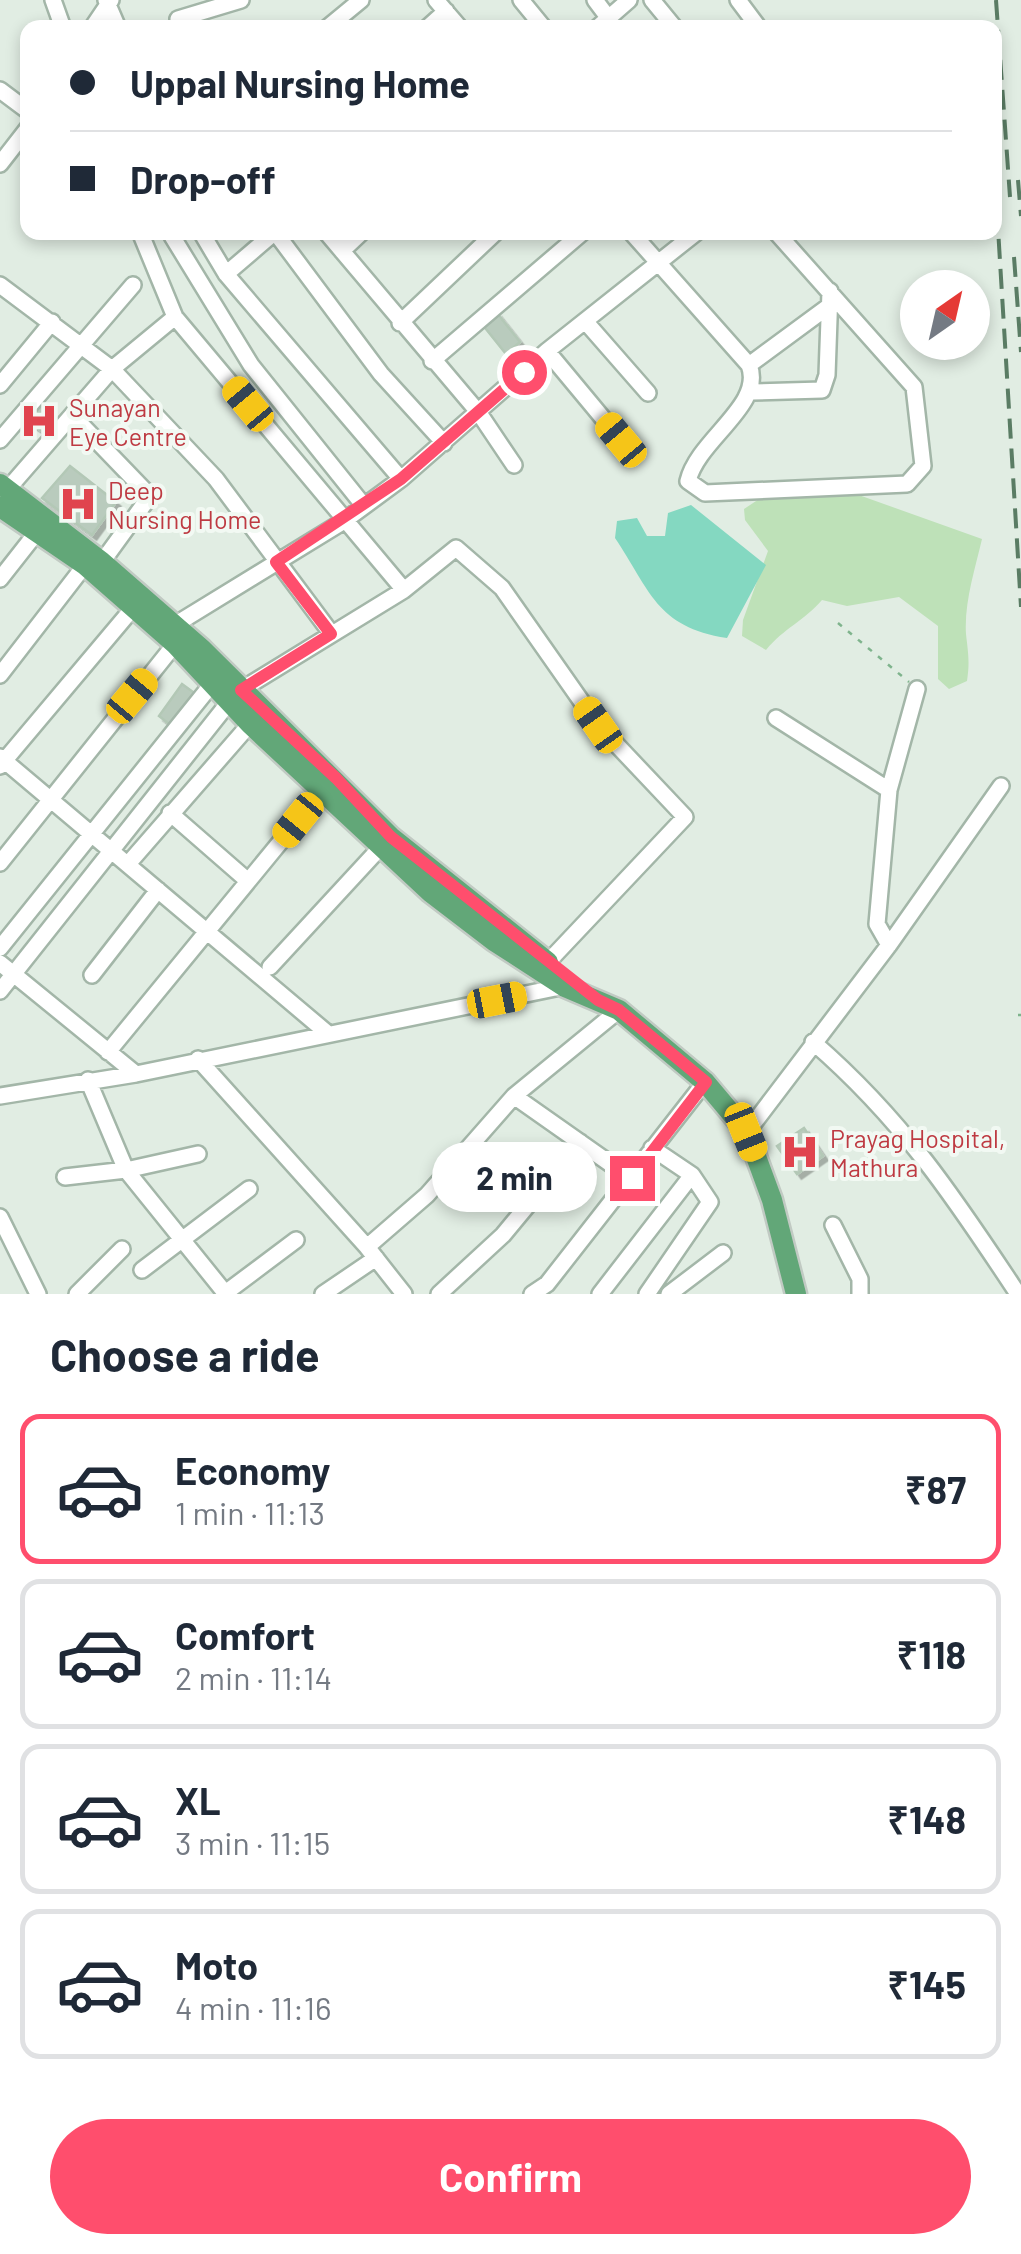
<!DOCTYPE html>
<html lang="en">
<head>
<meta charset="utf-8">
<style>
	:root { --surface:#fff; --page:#f2f2f3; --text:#1f2937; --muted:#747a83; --line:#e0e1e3; --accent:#ff4e6d }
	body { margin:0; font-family:Barlow,sans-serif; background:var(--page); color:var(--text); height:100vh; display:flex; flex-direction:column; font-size:38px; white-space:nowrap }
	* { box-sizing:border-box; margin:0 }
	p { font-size:32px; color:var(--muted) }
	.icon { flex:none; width:55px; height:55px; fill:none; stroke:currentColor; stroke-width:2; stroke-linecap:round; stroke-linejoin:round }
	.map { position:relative; height:1294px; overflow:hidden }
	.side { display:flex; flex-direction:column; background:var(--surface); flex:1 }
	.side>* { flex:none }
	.hud { position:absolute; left:20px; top:20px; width:982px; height:220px; border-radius:20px; box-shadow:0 5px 15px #0003; display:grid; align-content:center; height:220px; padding:0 50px; background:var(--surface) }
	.needle { width:65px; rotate:34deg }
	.controls { position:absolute; left:900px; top:270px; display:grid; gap:20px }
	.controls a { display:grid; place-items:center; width:90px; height:90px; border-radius:50%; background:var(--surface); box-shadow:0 5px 15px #0003; font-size:50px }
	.end { position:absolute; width:45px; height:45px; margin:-22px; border:12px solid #ff4e6d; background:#fff; box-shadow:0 0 0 5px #fff }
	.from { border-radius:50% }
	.bubble { position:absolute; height:70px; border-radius:35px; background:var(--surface); box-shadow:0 5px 15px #0003; font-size:32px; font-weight:700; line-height:70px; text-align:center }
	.car { position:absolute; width:30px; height:60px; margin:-30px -15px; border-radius:12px; box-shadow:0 0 8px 2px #0007; background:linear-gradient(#f5c518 24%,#345 0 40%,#f5c518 0 76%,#345 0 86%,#f5c518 0) }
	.hud b { display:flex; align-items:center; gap:35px; height:95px; font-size:38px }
	.hud b+b { border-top:2px solid var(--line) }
	.hud i { width:25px; height:25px; background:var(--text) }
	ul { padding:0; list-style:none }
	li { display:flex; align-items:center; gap:30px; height:150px; margin:0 20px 15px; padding:0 30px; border:5px solid var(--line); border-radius:20px }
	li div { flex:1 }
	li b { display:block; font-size:38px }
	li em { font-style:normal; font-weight:700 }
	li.selected { border-color:var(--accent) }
	li>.icon { width:90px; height:90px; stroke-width:1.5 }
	h2 { padding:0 50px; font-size:45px; line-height:120px }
	.action { display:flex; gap:20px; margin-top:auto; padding:20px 50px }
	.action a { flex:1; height:115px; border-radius:60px; background:var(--accent); color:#fff; font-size:40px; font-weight:700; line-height:115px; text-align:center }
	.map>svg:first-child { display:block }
</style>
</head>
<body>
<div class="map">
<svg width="1021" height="1294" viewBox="0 0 1021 1294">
	<defs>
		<filter id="shadow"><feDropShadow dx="4.5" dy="4.5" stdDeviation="0" flood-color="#0004"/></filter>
	</defs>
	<rect width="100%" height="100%" fill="#e1ede3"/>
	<path fill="#bee1b8" d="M810 493 856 494 982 539C975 569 964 603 966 634 968 652 970 662 967 681L949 689 938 679V626L899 597 847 606 822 600C804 621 784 628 766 650L742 636 743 620 768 551 745 520 744 509 765 495Z"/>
	<path fill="#84d8c1" d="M691 505 766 565 727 638C656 627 650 590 615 538L617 521 637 518 647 536H665L668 513Z"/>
	<path fill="#b9cbbd" stroke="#b3c8b6" stroke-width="2.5" filter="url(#shadow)" d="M497 313 520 342 506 354 482 324Z
		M32 401 56 419 46 434 21 417Z
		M70 466 116 502 92 535 42 498Z
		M182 684 197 695 173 727 159 716Z
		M804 1128 823 1156 797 1174 777 1146Z"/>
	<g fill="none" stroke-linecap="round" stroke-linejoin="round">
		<g stroke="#a3b6a8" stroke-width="20">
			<path id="minor" d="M53 0 63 28
				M106 0 118 28
				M436 0 460 28
				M521 0 544 28
				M595 0 616 28
				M652 0 675 28
				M738 0 759 28
				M178 19 241 0
				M92 28 111 0
				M327 28 361 0
				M427 28 446 11
				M597 28 629 0
				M0 90 28 111
				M0 164 28 128
				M140 232 175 317 404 590
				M201 232 226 274 401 479
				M275 232 381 374 444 443
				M326 232 479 413 514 465
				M631 232 749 365C765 405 698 439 688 481L705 493 907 484 923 466 914 387 776 232
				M172 236 251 365 364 506
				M342 251 362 232
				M226 274 275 232
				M0 285 112 369 216 479 331 633
				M585 321 648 393
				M400 323 496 232
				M547 351 621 440
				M432 361 583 232
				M749 365 829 306
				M0 385 52 322
				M752 392 822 390 827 375 830 291
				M72 415 150 496 102 562
				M0 440 133 285
				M7 490 112 369 175 317
				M0 579 37 532
				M173 626 344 521 401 479 547 351 697 232
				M0 675 85 565
				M241 690 404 590 456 548 502 588 598 725 685 817 548 962
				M776 718 889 790
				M0 757 326 1032
				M0 766 133 608
				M170 813 248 881
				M0 863 175 644
				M128 864 250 724
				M889 945 877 924 889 790 917 689
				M0 948 212 684
				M0 963 136 1074
				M270 967 379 849
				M92 975 158 890
				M0 991 230 701
				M813 1042C902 1119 954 1197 1018 1294
				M108 1052 323 790
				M198 1059 367 1247 404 1294
				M88 1080 126 1170 226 1294
				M0 1096 136 1074 570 985
				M514 1096 632 1179
				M747 1132 889 945 1001 786
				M65 1177 126 1170 198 1154
				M0 1217 38 1294
				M833 1225 860 1279V1294
				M367 1247 427 1195 514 1096 619 1010
				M142 1270 249 1189
				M77 1294 122 1249
				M224 1294 296 1240
				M323 1294 376 1258
				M439 1294 503 1235 580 1142
				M532 1294 547 1284 705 1082
				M600 1294 692 1175
				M647 1294 710 1202 692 1175 652 1148
				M669 1294 723 1253"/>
		</g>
		<g stroke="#c1cac3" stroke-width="25">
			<path id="major" d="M0 484 102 562 202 649 391 837 548 962
				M0 507 85 565 175 644 250 724 430 892 494 941 565 987 619 1010 705 1082 747 1132 772 1200 796 1294"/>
		</g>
		<path stroke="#7fb48d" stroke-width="2.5" stroke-dasharray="5 8" stroke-linecap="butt" d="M838 623 909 682
			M1018 1015H1021"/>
		<use href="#minor" stroke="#fff" stroke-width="15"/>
		<use href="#major" stroke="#62a778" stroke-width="20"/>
		<path stroke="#5a7c64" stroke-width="4" stroke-dasharray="20 10" stroke-linecap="butt" d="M996 0 1010 197
			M995 179 1021 607
			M1018 180 1021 216
			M1014 257 1021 352"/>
	</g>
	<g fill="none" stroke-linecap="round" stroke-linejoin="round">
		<path stroke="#ff4e6d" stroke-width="12" d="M524 372 401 479 276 562 331 634 241 690 336 778 391 837 598 1000 619 1010 706 1082 632 1178"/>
	</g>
	<defs>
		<g id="hospital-bare" transform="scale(3)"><path d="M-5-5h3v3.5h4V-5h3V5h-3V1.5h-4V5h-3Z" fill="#e0444e" stroke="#f2f9f3" stroke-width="2.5" paint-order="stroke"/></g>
	</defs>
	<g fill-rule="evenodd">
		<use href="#hospital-bare" x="39" y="421"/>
		<use href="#hospital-bare" x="78" y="504"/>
		<use href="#hospital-bare" x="800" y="1152"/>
	</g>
	<g text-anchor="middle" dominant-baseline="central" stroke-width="8" stroke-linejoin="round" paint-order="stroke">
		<g font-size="25" fill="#be3a42" stroke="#f2f9f3" text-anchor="start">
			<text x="69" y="407">Sunayan<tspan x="69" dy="29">Eye Centre</tspan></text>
			<text x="108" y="490">Deep<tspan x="108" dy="29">Nursing Home</tspan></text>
			<text x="830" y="1138">Prayag Hospital,<tspan x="830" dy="29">Mathura</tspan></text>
		</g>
	</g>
</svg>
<div class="controls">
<a><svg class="needle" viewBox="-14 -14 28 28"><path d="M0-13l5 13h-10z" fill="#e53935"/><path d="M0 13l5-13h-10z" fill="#747a83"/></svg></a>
</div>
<i class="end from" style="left:524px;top:372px"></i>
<i class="end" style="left:632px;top:1178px"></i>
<div class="bubble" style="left:432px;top:1142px;width:165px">2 min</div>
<i class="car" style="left:248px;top:404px;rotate:320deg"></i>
<i class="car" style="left:621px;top:440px;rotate:320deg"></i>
<i class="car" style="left:132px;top:696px;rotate:40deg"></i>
<i class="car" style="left:598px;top:725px;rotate:325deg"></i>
<i class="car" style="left:298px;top:820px;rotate:219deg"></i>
<i class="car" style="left:497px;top:1000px;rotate:79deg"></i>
<i class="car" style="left:746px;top:1132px;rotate:158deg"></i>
<div class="hud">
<b><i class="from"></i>Uppal Nursing Home</b>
<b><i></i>Drop-off</b>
</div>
</div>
<section class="side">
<h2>Choose a ride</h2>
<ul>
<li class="selected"><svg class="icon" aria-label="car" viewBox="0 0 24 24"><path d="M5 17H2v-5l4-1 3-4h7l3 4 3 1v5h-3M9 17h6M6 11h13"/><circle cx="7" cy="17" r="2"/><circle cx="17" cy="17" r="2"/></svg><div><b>Economy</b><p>1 min · 11:13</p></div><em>₹87</em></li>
<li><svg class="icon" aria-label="car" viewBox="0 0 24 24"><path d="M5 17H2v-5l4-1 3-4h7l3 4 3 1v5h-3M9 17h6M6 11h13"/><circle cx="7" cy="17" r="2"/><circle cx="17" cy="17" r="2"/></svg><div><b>Comfort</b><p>2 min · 11:14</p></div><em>₹118</em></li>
<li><svg class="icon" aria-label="car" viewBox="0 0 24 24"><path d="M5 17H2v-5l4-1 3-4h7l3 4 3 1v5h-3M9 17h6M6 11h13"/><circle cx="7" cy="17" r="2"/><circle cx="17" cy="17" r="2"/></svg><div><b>XL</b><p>3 min · 11:15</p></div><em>₹148</em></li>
<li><svg class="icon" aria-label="car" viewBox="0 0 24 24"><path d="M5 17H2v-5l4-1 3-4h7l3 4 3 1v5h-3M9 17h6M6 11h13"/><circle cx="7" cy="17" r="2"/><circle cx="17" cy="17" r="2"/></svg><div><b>Moto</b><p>4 min · 11:16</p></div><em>₹145</em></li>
</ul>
<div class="action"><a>Confirm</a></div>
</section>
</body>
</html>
